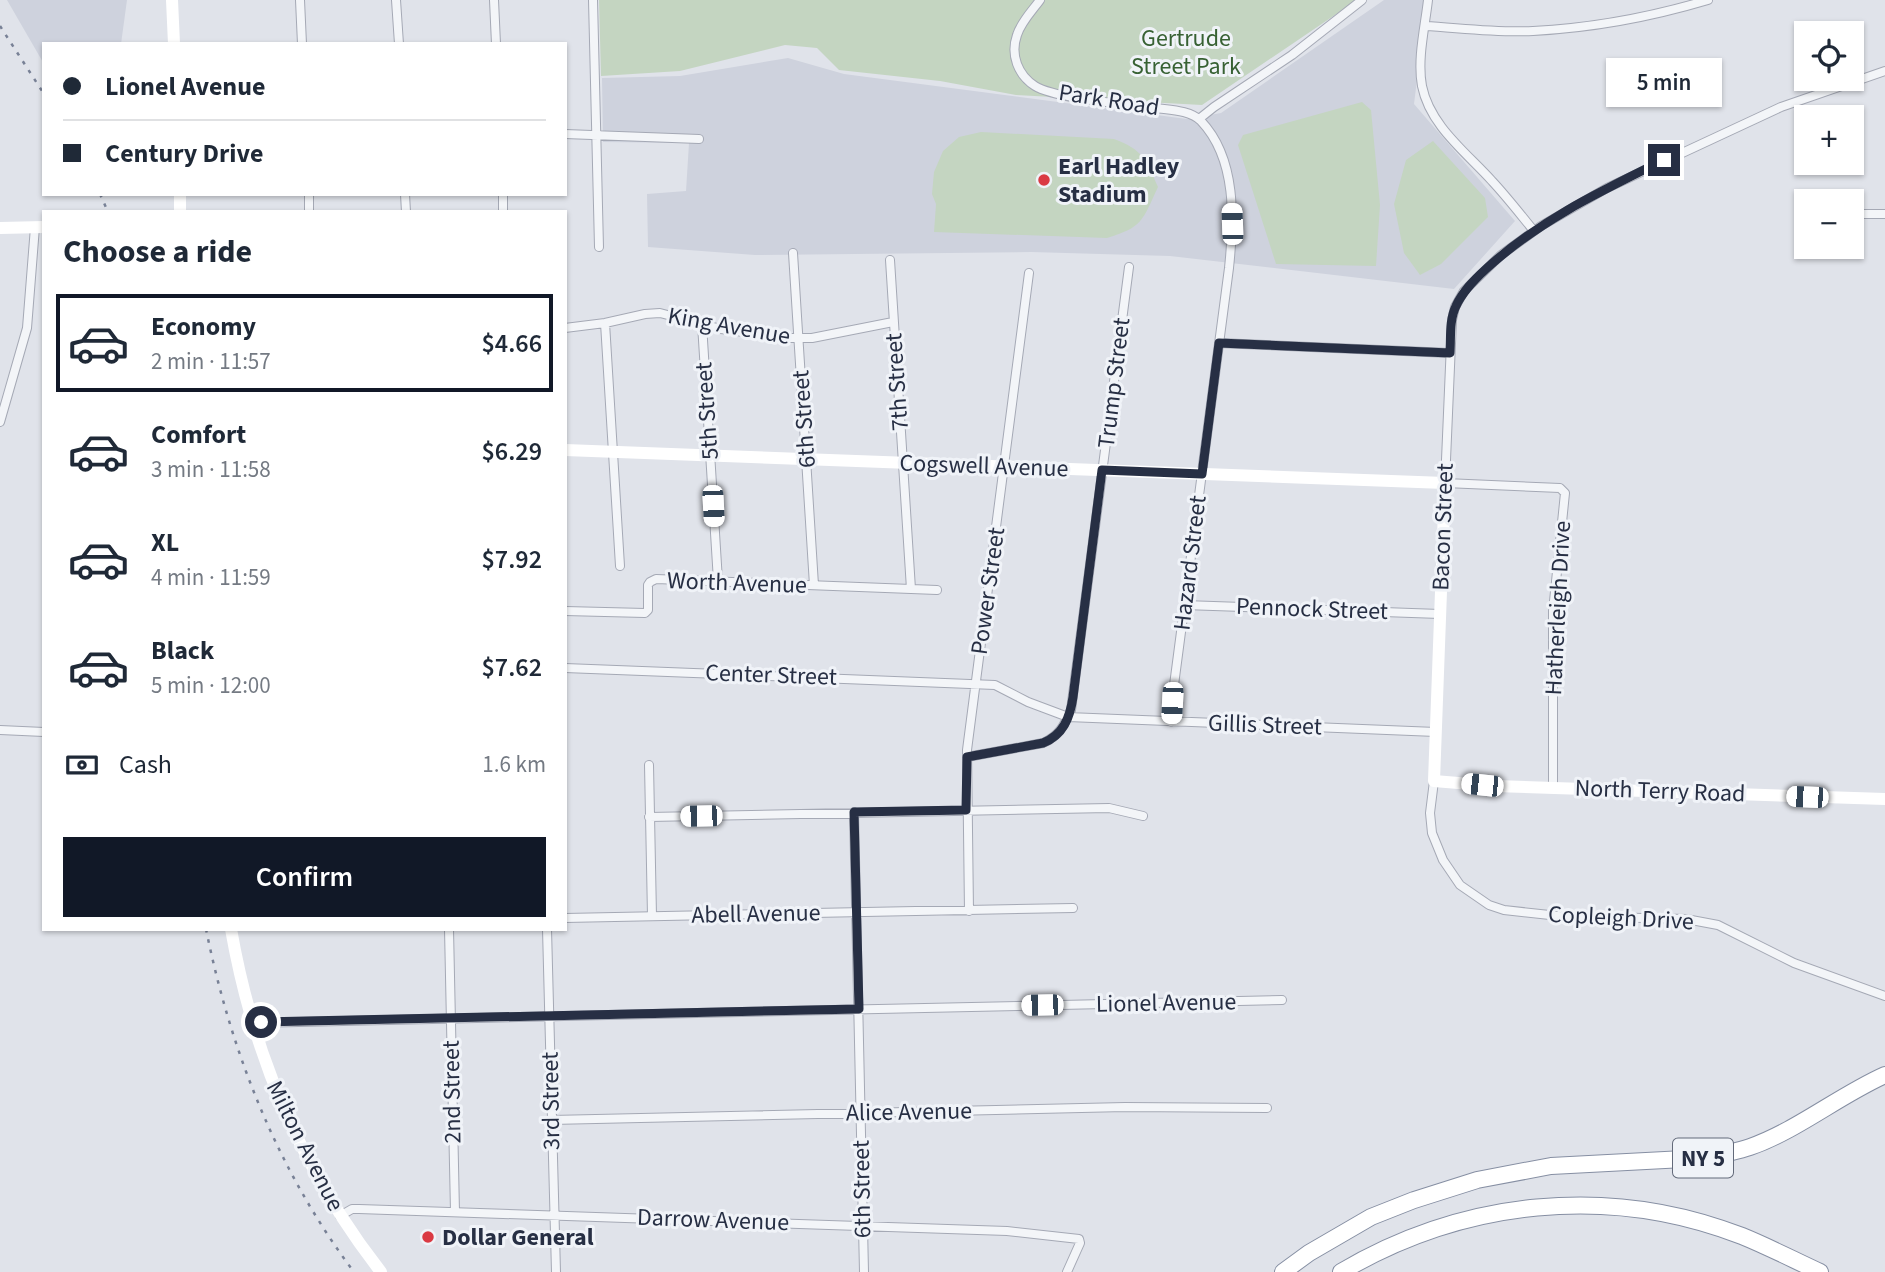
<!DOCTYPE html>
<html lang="en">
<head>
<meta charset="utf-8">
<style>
	:root { --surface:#fff; --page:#f2f2f3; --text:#1f2937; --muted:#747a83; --line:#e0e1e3; --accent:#111827 }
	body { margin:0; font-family:"Source Sans 3",sans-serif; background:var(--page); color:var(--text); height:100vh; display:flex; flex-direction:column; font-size:26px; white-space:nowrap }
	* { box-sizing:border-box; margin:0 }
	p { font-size:23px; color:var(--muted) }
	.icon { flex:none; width:38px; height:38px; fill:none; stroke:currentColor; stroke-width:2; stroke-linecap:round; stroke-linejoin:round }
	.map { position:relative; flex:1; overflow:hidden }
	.drawer { position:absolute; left:42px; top:210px; width:525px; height:721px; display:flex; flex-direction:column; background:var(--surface); border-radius:0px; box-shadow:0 2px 5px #0004 }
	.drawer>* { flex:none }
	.guide { position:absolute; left:42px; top:42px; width:525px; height:154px; border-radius:0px; box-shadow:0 2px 5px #0004; display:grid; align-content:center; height:154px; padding:0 21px; background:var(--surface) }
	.tools { position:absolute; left:1794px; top:21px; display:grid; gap:14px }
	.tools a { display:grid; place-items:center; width:70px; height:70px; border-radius:0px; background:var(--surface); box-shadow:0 2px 5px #0004; font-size:35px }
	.end { position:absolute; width:32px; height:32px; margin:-16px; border:9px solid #272f44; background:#fff; box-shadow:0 0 0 4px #fff }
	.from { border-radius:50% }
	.bubble { position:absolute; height:49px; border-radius:0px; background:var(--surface); box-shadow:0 2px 5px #0004; font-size:23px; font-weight:600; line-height:49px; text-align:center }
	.car { position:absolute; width:21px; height:42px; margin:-21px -10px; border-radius:9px; box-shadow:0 0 5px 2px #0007; background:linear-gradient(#fff 24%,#345 0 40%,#fff 0 76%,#345 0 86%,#fff 0) }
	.guide b { display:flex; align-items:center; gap:24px; height:66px; font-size:26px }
	.guide b+b { border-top:2px solid var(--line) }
	.guide i { width:18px; height:18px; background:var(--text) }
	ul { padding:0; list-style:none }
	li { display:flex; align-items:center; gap:21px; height:98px; margin:0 14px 10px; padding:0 7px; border:4px solid transparent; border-radius:0px }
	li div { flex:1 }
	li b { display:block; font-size:26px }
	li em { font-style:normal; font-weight:600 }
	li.selected { border-color:var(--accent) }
	li>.icon { width:63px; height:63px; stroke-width:1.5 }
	h2 { padding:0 21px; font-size:32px; line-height:84px }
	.pay { display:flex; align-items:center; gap:18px; height:77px; padding:0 21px; font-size:26px }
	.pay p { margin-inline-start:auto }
	.cta { display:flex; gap:14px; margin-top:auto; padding:14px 21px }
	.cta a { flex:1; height:80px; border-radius:0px; background:var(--accent); color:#fff; font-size:28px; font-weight:600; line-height:80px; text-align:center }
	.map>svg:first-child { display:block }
</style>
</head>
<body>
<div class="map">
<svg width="1885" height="1272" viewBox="0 0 1885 1272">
	<rect width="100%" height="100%" fill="#e0e3ea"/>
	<path fill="#ced2dd" d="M7 0H127L121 44H44V64Z
		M1384 0H1427L1414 104 1515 221 1454 289 1170 256 1031 252 755 255 648 247 647 194 686 191 689 143 603 142 602 78 680 76 788 58 844 74 1187 119 1221 113Z"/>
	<path fill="#c4d5c1" d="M599 0H1357L1202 105 1016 95 940 81 839 70 817 48 785 45 680 71 601 76Z
		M1362 102 1371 110 1380 205 1376 266 1276 264 1238 145 1243 135Z
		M981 132 1114 139C1143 150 1146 159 1158 187 1142 221 1143 227 1107 238L934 232 936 204 932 194 934 172 943 151 959 137Z
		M1433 141 1485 198 1488 217 1441 264 1420 275 1404 253 1394 204 1406 160Z"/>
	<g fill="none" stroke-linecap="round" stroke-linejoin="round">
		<g stroke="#a5a9b5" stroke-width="10">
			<path id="street" d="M300 0 302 44
				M396 0 399 44
				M494 0 496 44
				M593 0 599 247
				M1040 0C1032 11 1021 22 1017 35 1010 55 1018 75 1035 86 1056 99 1129 104 1156 108 1169 110 1190 110 1201 121 1237 159 1234 220 1229 268L1174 685 1171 722
				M1428 0C1425 27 1417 59 1422 86 1430 126 1467 153 1492 181 1507 197 1520 214 1534 231
				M1425 26C1460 28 1497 33 1533 31 1592 28 1651 17 1708 0
				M1199 119 1214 107 1292 55 1362 0
				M565 134 699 139
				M309 194V212
				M405 194 406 212
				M503 194V212
				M1861 214H1885
				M793 253 814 585
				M890 260 911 589
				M605 323 620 566
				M702 324 718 581
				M565 328 605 323 645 314 660 313 721 329 789 338H812L893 322
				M1219 343 1450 353
				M0 422 27 328 35 227
				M1184 605 1440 614
				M565 611 645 613 648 610V585L650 582 656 579 937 590
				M565 668 995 685 1028 702 1068 717 1436 732
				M0 730 44 732
				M967 757 1043 743C1059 736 1064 726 1071 710L1129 267
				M649 765 652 916
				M1434 781 1430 813 1432 833 1443 860 1460 885 1489 905 1504 910 1559 916 1686 919 1718 925 1794 963 1885 996
				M1553 787V611L1565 493 1560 488 1445 483 1452 320 1455 307 1464 291 1501 255 1541 226 1607 188 1781 107 1885 71
				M854 812 864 1272
				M649 817 1109 808 1143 816
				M969 911 967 750 1029 273
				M565 918 1073 908
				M449 929 455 1212
				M547 929 556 1272
				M252 1023 1282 1000
				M551 1120 1125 1107 1267 1108
				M340 1216 352 1209H359L1007 1231 1079 1239 1080 1243 1067 1272"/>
		</g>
		<g stroke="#868fa3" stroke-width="18">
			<path id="highway" d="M1283 1272 1309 1253 1371 1217 1414 1200 1477 1180 1551 1166 1703 1158C1719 1155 1735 1152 1750 1147 1796 1131 1840 1095 1885 1075
				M1341 1272C1463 1200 1608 1184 1742 1236 1769 1247 1794 1260 1820 1272"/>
		</g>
		<use href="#street" stroke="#f3f5f8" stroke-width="8"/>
		<path stroke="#fff" stroke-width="12" d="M172 0 174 44
			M180 194V212
			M0 228 44 227
			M565 450 1445 483 1434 781 1495 786 1885 799
			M231 929C253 1055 302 1171 381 1272"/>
		<use href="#highway" stroke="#fff" stroke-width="16"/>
		<path stroke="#788196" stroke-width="2.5" stroke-dasharray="3.5 7" stroke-linecap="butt" d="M0 26 44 94
			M100 194 108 212
			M206 929C231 1053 278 1171 354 1272"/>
	</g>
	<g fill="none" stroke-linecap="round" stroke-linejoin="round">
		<path stroke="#272f44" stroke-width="9" d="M261 1022 859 1009 854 812 966 810 967 757 1043 743C1063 735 1070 718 1073 697L1102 470 1202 474 1219 343 1450 353C1451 338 1449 320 1456 306 1463 291 1474 280 1486 269 1538 221 1601 191 1664 160"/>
	</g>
	<g fill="#da3a43" stroke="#f0f3f8" stroke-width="2.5">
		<circle cx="1044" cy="180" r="7"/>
		<circle cx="428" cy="1237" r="7"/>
	</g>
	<g text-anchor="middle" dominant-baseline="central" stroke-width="6" stroke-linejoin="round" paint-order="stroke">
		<rect fill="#f0f3f8" stroke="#636a7a" stroke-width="2" x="1673" y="1138.5" width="60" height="39" rx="5"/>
		<g font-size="23" font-weight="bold" fill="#272f44">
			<text x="1703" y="1158">NY 5</text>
		</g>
		<g font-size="24" fill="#376133" stroke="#f0f3f8">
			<text x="1186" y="38">Gertrude<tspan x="1186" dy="28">Street Park</tspan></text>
		</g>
		<g font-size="24" fill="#272f44" stroke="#f0f3f8">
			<text transform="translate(1109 100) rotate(9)">Park Road</text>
			<text transform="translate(729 326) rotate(10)">King Avenue</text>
			<text transform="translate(897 382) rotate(-94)">7th Street</text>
			<text transform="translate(1114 383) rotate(-83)">Trump Street</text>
			<text transform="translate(707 411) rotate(-94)">5th Street</text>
			<text transform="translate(804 419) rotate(-94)">6th Street</text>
			<text transform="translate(984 466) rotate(2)">Cogswell Avenue</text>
			<text transform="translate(1443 527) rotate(-88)">Bacon Street</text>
			<text transform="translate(1190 563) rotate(-83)">Hazard Street</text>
			<text transform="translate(737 583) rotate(2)">Worth Avenue</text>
			<text transform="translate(988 591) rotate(-82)">Power Street</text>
			<text transform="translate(1558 608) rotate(-87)">Hatherleigh Drive</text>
			<text transform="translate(1312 609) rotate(2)">Pennock Street</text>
			<text transform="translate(771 675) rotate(2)">Center Street</text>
			<text transform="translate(1265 725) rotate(2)">Gillis Street</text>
			<text transform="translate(1660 791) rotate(2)">North Terry Road</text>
			<text transform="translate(756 914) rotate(-1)">Abell Avenue</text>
			<text transform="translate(1621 918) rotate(3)">Copleigh Drive</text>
			<text transform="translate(1166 1003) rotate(-1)">Lionel Avenue</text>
			<text transform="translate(452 1092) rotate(-91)">2nd Street</text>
			<text transform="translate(551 1101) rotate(-91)">3rd Street</text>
			<text transform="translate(909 1112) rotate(-1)">Alice Avenue</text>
			<text transform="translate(305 1146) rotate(63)">Milton Avenue</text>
			<text transform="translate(862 1189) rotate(-91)">6th Street</text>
			<text transform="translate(713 1220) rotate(2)">Darrow Avenue</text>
		</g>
		<g font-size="24" font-weight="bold" fill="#272f44" stroke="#f0f3f8" text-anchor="start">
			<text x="1058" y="166">Earl Hadley<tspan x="1058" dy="28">Stadium</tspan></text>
			<text x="442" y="1237">Dollar General</text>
		</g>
	</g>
</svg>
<div class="tools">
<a><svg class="icon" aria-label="locate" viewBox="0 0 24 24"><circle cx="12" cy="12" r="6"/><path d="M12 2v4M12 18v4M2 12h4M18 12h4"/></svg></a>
<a>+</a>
<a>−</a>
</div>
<i class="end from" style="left:261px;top:1022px"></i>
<i class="end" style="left:1664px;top:160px"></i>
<div class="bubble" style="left:1606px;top:58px;width:116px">5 min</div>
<i class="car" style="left:1232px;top:224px;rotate:358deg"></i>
<i class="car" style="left:713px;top:506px;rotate:177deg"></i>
<i class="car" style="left:1172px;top:703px;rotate:183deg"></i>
<i class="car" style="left:1482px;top:785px;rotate:276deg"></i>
<i class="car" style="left:1807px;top:797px;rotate:272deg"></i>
<i class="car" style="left:701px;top:816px;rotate:269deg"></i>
<i class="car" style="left:1042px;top:1005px;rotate:269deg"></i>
<div class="guide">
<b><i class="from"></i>Lionel Avenue</b>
<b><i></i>Century Drive</b>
</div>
<section class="drawer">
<h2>Choose a ride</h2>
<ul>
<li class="selected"><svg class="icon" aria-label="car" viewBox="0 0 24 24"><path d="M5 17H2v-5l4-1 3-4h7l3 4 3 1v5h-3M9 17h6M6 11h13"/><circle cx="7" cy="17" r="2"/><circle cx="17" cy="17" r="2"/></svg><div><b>Economy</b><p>2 min · 11:57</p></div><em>$4.66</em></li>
<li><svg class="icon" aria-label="car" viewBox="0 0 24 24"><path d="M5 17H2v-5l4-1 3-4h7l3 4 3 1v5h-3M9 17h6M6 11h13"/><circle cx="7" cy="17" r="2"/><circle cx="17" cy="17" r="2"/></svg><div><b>Comfort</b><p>3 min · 11:58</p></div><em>$6.29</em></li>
<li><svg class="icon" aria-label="car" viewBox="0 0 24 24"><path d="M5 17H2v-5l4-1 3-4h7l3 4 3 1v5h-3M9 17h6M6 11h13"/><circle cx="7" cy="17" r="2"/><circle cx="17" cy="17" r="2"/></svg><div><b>XL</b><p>4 min · 11:59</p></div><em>$7.92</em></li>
<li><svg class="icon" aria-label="car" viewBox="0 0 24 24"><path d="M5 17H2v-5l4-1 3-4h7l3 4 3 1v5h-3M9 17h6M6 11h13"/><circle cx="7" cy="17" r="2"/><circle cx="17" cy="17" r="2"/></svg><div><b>Black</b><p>5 min · 12:00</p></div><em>$7.62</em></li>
</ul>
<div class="pay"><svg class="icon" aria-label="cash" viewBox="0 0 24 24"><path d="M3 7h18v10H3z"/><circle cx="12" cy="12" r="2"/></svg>Cash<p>1.6 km</p></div>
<div class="cta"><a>Confirm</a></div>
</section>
</div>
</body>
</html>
